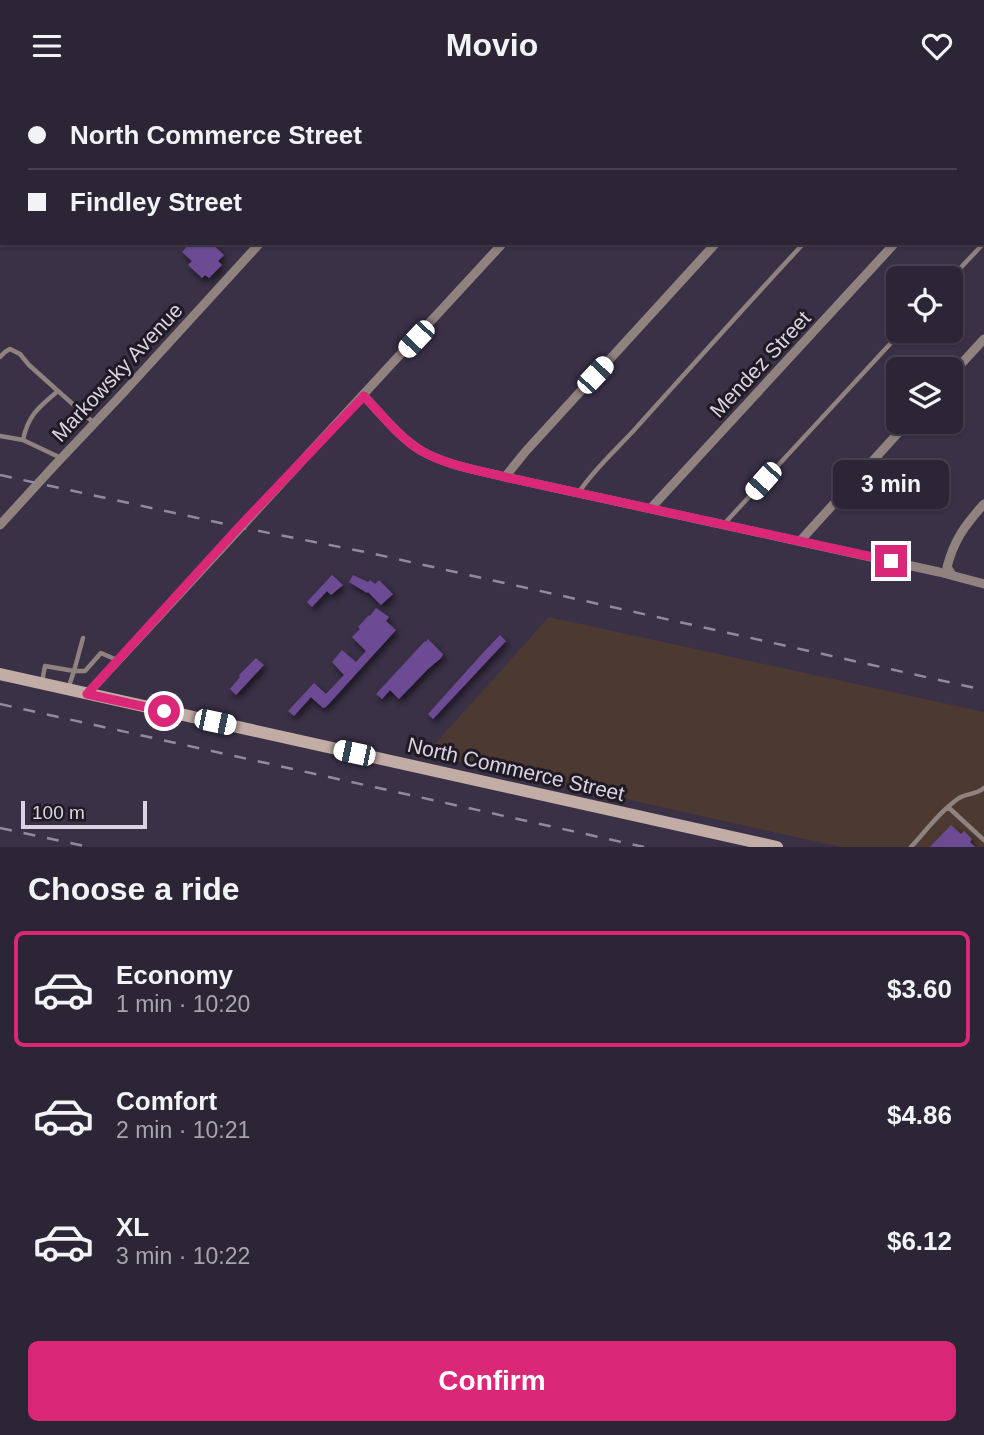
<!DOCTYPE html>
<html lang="en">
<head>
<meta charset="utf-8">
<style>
	:root { --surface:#2c2535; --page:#342d3d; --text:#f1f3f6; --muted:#a6a5ad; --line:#484250; --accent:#db2777 }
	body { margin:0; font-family:Arial,sans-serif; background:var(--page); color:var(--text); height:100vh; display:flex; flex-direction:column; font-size:26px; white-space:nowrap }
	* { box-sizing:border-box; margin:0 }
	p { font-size:23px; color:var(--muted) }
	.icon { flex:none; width:38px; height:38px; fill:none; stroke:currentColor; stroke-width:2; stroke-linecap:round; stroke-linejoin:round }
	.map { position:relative; height:756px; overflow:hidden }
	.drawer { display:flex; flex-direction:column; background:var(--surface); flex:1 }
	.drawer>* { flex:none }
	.hud { position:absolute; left:0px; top:0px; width:985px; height:154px; box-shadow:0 2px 5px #0004,0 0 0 2px var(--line); display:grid; align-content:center; height:154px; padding:0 28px; background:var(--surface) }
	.fabs { position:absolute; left:886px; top:175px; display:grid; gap:14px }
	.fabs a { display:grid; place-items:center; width:77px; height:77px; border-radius:10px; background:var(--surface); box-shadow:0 2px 5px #0004,0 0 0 2px var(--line); font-size:35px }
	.scale { position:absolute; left:21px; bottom:18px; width:126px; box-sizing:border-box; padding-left:7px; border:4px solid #dad4e2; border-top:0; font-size:19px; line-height:24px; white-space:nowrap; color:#dad4e2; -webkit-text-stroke:5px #1f1b25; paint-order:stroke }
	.end { position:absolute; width:32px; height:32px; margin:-16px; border:9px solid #db2777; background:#fff; box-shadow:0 0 0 4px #fff }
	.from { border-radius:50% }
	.bubble { position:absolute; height:49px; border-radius:10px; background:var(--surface); box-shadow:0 2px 5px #0004,0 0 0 2px var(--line); font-size:23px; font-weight:800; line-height:49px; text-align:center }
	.car { position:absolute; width:21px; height:42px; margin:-21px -10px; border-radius:9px; box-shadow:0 0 5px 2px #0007; background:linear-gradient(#fff 24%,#345 0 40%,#fff 0 76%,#345 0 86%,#fff 0) }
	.hud b { display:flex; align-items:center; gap:24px; height:66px; font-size:26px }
	.hud b+b { border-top:2px solid var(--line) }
	.hud i { width:18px; height:18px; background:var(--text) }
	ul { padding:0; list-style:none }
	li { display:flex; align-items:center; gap:21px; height:116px; margin:0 14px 10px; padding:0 14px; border:4px solid transparent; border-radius:10px }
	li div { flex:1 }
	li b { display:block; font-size:26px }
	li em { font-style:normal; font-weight:800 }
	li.on { border-color:var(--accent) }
	li>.icon { width:63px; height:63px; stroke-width:1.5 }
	h2 { padding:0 28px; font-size:32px; line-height:84px }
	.button { display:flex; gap:14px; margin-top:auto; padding:14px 28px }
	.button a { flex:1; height:80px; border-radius:10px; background:var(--accent); color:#fff; font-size:28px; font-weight:800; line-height:80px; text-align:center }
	header { display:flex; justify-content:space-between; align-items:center; height:91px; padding:0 28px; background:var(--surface); font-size:32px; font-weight:800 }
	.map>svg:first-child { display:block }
</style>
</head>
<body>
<header><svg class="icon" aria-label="menu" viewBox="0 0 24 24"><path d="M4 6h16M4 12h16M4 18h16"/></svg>Movio<svg class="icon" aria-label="heart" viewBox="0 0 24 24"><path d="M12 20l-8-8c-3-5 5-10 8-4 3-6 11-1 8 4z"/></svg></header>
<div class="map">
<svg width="984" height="756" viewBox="0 0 984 756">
	<defs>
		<filter id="shadow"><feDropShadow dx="2.5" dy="4" stdDeviation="3.5" flood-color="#0009"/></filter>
	</defs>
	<rect width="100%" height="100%" fill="#3a3147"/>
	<path fill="#4c3931" d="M549 526 984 621V756H840L426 663Z"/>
	<path fill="#6c4c94" filter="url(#shadow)" d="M190 152H211L224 164 218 170 222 174 209 187 205 184 202 187 188 174 192 170 182 161Z
		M332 484 343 494 331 504 327 500 312 516 307 511Z
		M353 484 368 491 370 489 375 493 379 489 393 503 381 514 368 501 367 502 349 491Z
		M376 517 389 526 386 530 396 539 326 616 323 617 311 606 294 625 288 620 314 592 326 603 344 584 332 571 342 559 356 571 366 560 352 546 360 538 358 536 369 524 370 525Z
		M500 544 506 550 433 628 428 623 481 564Z
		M428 548 443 563 441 567 428 578 399 608 390 599 382 608 376 603 425 550 426 551Z
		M256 567 264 574 236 604 230 598 240 586 239 584Z
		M951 734 961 743 964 740 972 748 970 751 975 756H930Z"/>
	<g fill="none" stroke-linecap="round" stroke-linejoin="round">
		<path stroke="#90827e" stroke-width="4.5" d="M950 188 984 152
			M0 266 5 261 10 258 20 263 29 274 58 300
			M0 345 23 349
			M61 367 23 349C28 324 40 315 58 300L94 332
			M579 401C595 377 617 358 636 337 692 275 747 213 804 152
			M724 433 902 240
			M42 591 45 575 74 580 83 547
			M68 598 74 580H85L101 562 117 569
			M948 716 984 749
			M911 756C926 740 940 720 959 707 967 702 976 704 984 697"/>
		<path stroke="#90827e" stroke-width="9" d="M861 0 863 2
			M396 2 398 0
			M641 2 642 0
			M854 2 855 0
			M984 114V115
			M950 285 984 248
			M364 305C381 323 399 346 420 359 445 374 477 379 505 386L939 481 984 493
			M505 386 526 360 716 152
			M651 417 895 152
			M0 434 53 376 123 302 260 152
			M800 450 908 331
			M952 484 947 476C954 449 965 434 984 413
			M87 603C225 452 365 303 503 152"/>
		<path stroke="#c2ada6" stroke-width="12" d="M0 583 777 756"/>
		<path stroke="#918a9c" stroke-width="2.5" stroke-dasharray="12 12" stroke-linecap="butt" d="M0 384 239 436 370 462 984 599
			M0 613 644 756
			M0 737 89 756"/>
	</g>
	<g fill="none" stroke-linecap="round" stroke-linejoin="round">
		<path stroke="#db2777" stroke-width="9" d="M164 620 87 603 239 436 364 305C381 323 399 346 420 359 445 374 477 379 505 386L891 470"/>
	</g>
	<g text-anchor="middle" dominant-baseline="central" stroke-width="6" stroke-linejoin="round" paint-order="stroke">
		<g font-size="21" fill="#dad4e2" stroke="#1f1b25">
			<text transform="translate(760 273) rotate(-47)">Mendez Street</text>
			<text transform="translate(117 281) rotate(-47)">Markowsky Avenue</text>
			<text transform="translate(516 678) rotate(13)">North Commerce Street</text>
		</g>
	</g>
</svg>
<div class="fabs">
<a><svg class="icon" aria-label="locate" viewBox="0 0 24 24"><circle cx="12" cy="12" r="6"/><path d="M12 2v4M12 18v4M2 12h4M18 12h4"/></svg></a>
<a><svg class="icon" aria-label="layers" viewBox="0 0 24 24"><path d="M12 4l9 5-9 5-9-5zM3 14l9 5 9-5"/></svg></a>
</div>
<div class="scale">100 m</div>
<i class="end from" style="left:164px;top:620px"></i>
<i class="end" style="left:891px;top:470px"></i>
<div class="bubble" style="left:833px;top:369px;width:116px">3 min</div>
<i class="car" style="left:416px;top:248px;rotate:223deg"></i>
<i class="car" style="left:595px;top:284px;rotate:43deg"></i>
<i class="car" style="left:763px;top:390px;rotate:222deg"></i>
<i class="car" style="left:215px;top:631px;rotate:102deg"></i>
<i class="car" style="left:354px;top:662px;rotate:282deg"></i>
<div class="hud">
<b><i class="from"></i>North Commerce Street</b>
<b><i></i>Findley Street</b>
</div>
</div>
<section class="drawer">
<h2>Choose a ride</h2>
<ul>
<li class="on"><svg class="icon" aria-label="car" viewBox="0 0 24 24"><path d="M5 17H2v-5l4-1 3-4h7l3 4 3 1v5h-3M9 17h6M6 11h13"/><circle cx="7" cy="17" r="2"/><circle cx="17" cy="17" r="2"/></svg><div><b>Economy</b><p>1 min · 10:20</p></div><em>$3.60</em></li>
<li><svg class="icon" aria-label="car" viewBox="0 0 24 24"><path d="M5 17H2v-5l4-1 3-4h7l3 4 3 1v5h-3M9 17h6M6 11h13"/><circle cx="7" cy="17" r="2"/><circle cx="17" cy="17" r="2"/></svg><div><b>Comfort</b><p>2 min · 10:21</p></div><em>$4.86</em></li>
<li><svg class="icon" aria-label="car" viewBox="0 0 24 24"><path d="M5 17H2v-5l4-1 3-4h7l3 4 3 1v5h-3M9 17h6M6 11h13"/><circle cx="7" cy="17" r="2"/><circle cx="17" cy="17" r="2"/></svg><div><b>XL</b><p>3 min · 10:22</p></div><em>$6.12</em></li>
</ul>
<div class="button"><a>Confirm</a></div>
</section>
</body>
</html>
